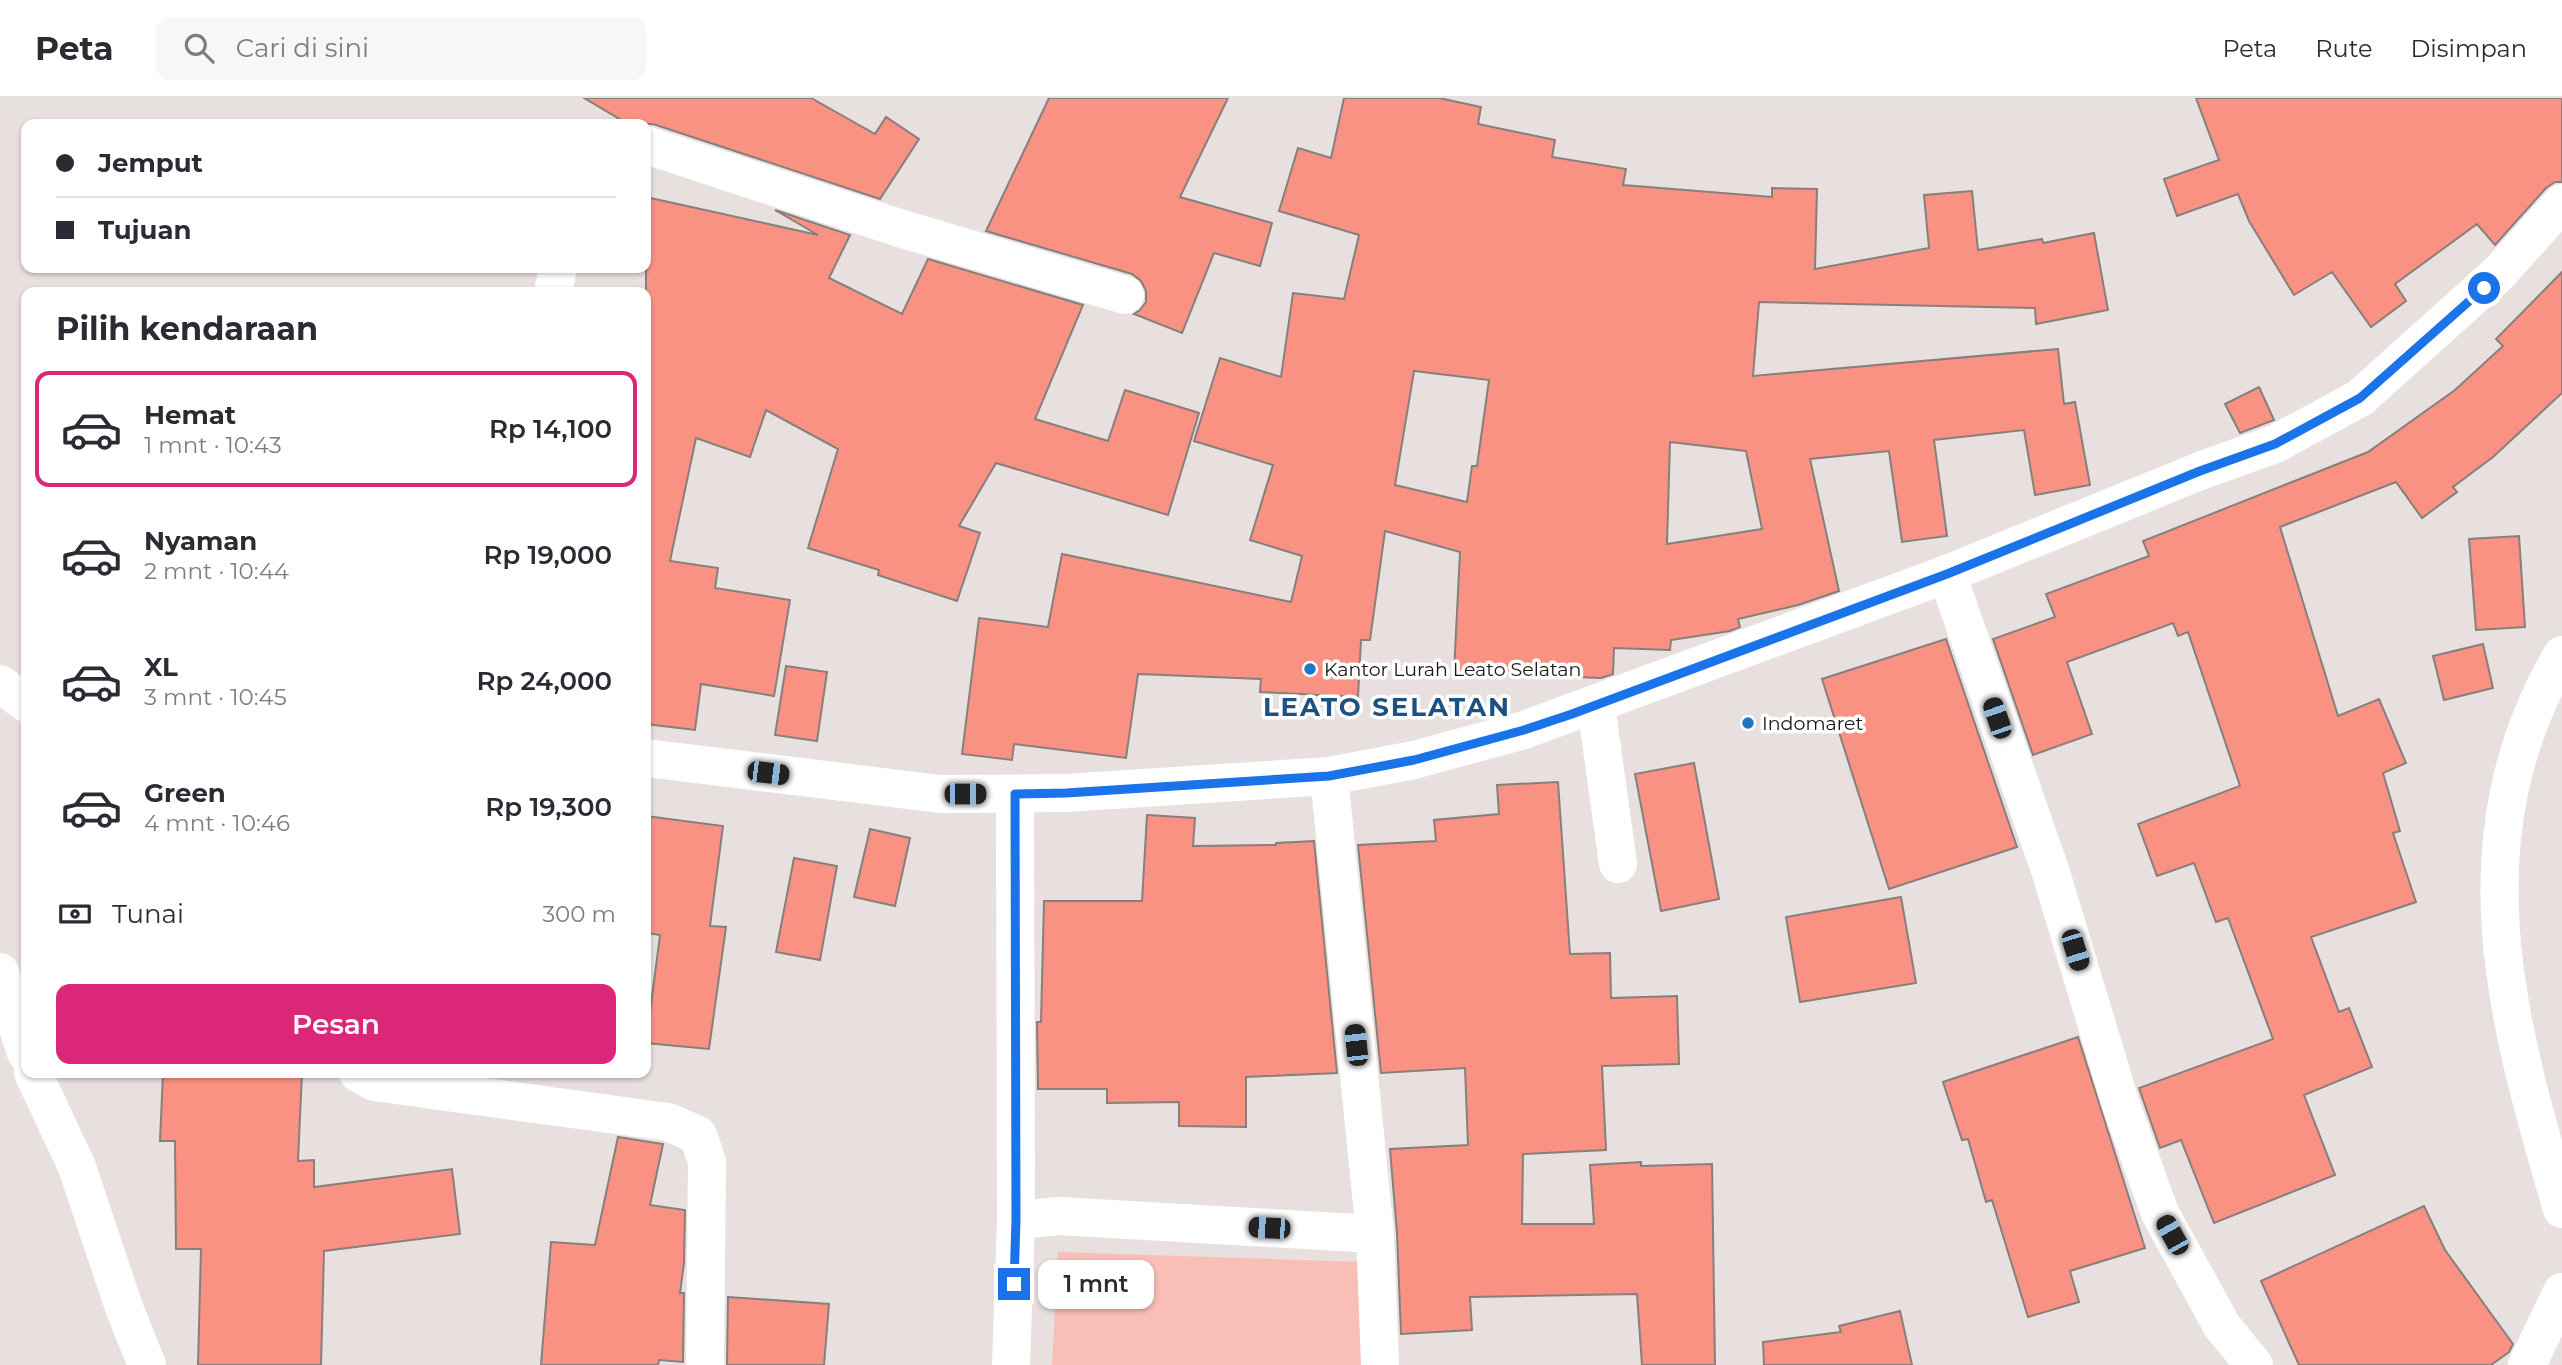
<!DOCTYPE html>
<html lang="id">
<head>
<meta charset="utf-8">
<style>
	:root { --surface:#fff; --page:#f7f7f7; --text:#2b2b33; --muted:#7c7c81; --line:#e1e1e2; --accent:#db2777 }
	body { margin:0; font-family:Montserrat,sans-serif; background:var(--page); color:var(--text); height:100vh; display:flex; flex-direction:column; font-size:26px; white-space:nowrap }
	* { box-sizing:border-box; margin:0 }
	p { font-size:23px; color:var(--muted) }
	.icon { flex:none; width:38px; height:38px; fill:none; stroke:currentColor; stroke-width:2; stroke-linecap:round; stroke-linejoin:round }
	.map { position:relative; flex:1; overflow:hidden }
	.panel { position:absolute; left:21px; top:189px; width:630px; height:791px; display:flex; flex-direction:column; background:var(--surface); border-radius:14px; box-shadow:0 2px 5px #0004 }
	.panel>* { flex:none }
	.top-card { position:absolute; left:21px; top:21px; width:630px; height:154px; border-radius:14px; box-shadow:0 2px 5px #0004; display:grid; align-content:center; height:154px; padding:0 35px; background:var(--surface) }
	.end { position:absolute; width:32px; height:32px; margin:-16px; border:9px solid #1a73e8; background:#fff; box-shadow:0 0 0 4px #fff }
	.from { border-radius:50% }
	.bubble { position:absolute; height:49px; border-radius:14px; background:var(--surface); box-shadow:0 2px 5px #0004; font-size:23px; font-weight:600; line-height:49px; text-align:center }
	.car { position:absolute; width:21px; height:42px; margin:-21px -10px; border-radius:9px; box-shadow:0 0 5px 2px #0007; background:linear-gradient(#222 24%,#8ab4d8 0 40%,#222 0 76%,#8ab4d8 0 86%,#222 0) }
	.top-card b { display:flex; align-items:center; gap:24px; height:66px; font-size:26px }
	.top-card b+b { border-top:2px solid var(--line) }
	.top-card i { width:18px; height:18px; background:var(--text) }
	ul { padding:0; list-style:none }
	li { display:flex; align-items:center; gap:21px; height:116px; margin:0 14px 10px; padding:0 21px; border:4px solid transparent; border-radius:14px }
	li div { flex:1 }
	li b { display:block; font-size:26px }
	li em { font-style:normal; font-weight:600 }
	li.selected { border-color:var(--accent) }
	li>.icon { width:63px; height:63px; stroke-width:1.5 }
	h2 { padding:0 35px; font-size:32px; line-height:84px }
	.pay { display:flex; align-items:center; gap:18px; height:77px; padding:0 35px; font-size:26px }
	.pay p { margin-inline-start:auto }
	.primary-button { display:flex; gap:14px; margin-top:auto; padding:14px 35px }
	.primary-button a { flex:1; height:80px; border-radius:14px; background:var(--accent); color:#fff; font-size:28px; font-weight:600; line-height:80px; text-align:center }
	header { display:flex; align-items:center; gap:42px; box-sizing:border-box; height:98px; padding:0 35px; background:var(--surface); border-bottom:2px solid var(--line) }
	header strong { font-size:33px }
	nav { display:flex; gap:38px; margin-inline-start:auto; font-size:24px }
	.search { width:490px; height:63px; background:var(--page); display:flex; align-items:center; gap:18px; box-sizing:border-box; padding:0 24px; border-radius:14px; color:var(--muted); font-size:26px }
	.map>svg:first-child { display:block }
</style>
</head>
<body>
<header>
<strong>Peta</strong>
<div class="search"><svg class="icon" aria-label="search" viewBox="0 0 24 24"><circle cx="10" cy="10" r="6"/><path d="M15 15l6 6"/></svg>Cari di sini</div>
<nav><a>Peta</a><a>Rute</a><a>Disimpan</a></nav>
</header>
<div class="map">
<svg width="2562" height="1267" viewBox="0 0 2562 1267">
	<rect width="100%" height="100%" fill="#e8e0df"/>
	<path fill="#f9beb5" d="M1058 1154 1360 1164 1361 1267H1052Z"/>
	<path fill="#fa9283" stroke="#867f7d" stroke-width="2" fill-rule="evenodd" d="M584 0H811L875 36 886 19 919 41 880 101 653 26H628Z
		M1049 0H1228L1180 99 1272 125 1260 168 1214 155 1182 235 1134 216 1140 212 1146 204V193L1141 183 1132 176 986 133Z
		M1344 0H1439L1481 9 1478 26 1555 42 1552 59 1626 71 1623 87 1772 99V90L1817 91 1815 171 1929 150 1924 97 1972 93 1978 152 2042 141 2043 145 2094 135 2108 212 2036 226 2035 210 1759 204 1753 278 2058 251 2064 306 2075 304 2090 387 2035 397 2024 332 1934 342 1947 438 1902 444 1889 353 1810 361 1839 493 1798 507 1738 521 1740 529 1730 533 1671 542 1670 552 1614 550 1613 576 1601 580 1454 574 1460 454 1385 433 1370 542H1361L1358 599 1260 594 1261 581 1138 576 1126 660 1014 646 1012 662 962 656 979 520 1048 529 1062 456 1291 504 1302 458 1250 442 1273 367 1194 343 1220 260 1281 279 1293 195 1344 201 1359 137 1279 113 1298 50 1331 60ZM1414 273 1489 282 1477 368H1472L1467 404 1395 387ZM1670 344 1746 353 1762 431 1667 446Z
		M2196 0H2562V84H2555L2546 90 2495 147 2477 126 2395 186 2406 203 2371 229 2332 174 2294 197 2249 123 2238 96 2177 118 2164 81 2219 62Z
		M646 99 818 137 775 112 850 137 829 180 902 216 928 161 1083 207 1035 321 1108 343 1125 292 1199 315 1168 417 996 365 959 428 980 435 957 503 878 477 879 472 808 450 838 351 766 312 750 359 696 340 670 463 718 470 715 490 790 502 774 598 701 586 695 632 646 626Z
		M2562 174V295L2493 359 2453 389 2457 394 2422 420 2396 384 2280 429 2338 618 2379 601 2406 665 2383 675 2400 733 2393 735 2416 804 2311 839 2339 914 2349 910 2372 969 2304 997 2335 1077 2214 1125 2181 1042 2160 1050 2139 990 2273 941 2228 820 2216 824 2194 765 2157 778 2138 726 2240 688 2188 534 2178 538 2173 525 2067 564 2092 636 2033 657 1993 541 2055 519 2046 496 2149 458 2143 443 2368 354 2455 292 2503 248 2496 241Z
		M2259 289 2274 322 2240 335 2225 306Z
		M2519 438 2525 529 2476 532 2469 441Z
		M1946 541 2017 749 1889 791 1822 581Z
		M2483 546 2493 590 2444 602 2433 558Z
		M786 568 827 574 817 643 775 637Z
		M1694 665 1719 801 1661 813 1635 676Z
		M1558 684 1570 856 1610 855 1611 900 1677 898 1679 966 1602 968 1606 1052 1523 1056 1522 1126H1594L1590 1067 1641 1064V1068L1712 1066 1715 1267H1642L1637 1196 1470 1199 1472 1232 1401 1236 1397 1135 1390 1051 1468 1047 1465 970 1381 975 1358 747 1436 743 1434 722 1499 716 1497 687Z
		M1147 717 1195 720 1193 748 1276 747V745L1314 743 1337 975 1246 979V1029L1179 1028V1004L1107 1005V991H1038L1037 924H1041L1044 803H1142Z
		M646 718 723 728 710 828 726 829 709 951 646 945 660 837 646 835Z
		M870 731 910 740 895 808 854 799Z
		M794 760 837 768 820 862 776 854Z
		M1901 799 1916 885 1800 904 1786 819Z
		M2078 939 2145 1150 2070 1173 2079 1204 2028 1219 1992 1102 1986 1104 1968 1041 1962 1042 1943 984Z
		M163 975H302L298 1063 314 1062V1089L452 1071 460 1136 324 1153 321 1267H198L201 1151H176L175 1043H160Z
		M618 1039 663 1046 650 1107 685 1112 684 1165 680 1195H684L683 1264 659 1262 658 1267H541L551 1144 595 1147Z
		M2424 1108 2445 1152 2513 1246 2509 1254 2491 1267H2299L2261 1183Z
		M728 1199 829 1206 824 1267H727Z
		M1900 1213 1912 1267H1764L1763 1244 1841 1234 1839 1228Z"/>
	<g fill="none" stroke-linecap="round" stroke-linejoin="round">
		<path stroke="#fff" stroke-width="38" d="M646 47 896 129 1125 197
			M553 194 558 170
			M1947 476 2051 775 2121 1007 2160 1115 2222 1228 2254 1267
			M2562 557C2455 741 2506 921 2562 1111
			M1596 607 1618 766
			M1329 678 1375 1136 1380 1267
			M1015 696 1016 1122
			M0 874 26 955
			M33 975 77 1069 125 1212 147 1267
			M358 975 374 984 668 1024 698 1037 707 1064 705 1267
			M1011 1267 1016 1122 1059 1118 1375 1136
			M2527 1267 2562 1194"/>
		<path stroke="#fff" stroke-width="38" d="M0 586 26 605
			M646 660 940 696 1066 695 1329 678 1414 662 1524 632 1947 476 2200 373 2275 346 2360 300 2499 175 2562 105"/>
	</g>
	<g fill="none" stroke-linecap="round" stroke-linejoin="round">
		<path stroke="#1a73e8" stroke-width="9" d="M1014 1186 1016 1122 1015 696 1066 695 1329 678 1414 662 1524 632 1572 616 1947 476 2200 373 2275 346 2360 300 2484 190"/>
	</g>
	<g fill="#1e77c4" stroke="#fff" stroke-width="2.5">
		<circle cx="1310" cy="571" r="7"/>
		<circle cx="1748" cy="625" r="7"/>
	</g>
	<g text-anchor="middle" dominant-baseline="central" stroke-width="7" stroke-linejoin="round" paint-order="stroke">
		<g font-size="19" fill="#1a1717" stroke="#fff" text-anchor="start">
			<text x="1324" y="571">Kantor Lurah Leato Selatan</text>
			<text x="1762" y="625">Indomaret</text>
		</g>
		<g font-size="26" font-weight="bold" letter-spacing="2" fill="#1c5283" stroke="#fff">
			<text x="1387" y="609">LEATO SELATAN</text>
		</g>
	</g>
</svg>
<i class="end from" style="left:2484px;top:190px"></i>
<i class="end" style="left:1014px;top:1186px"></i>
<div class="bubble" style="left:1038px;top:1162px;width:116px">1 mnt</div>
<i class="car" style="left:1997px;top:620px;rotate:341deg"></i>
<i class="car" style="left:768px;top:675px;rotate:97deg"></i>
<i class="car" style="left:965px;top:696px;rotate:90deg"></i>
<i class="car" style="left:2075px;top:852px;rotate:163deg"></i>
<i class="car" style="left:1356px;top:947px;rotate:354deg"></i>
<i class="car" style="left:1269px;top:1130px;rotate:273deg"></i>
<i class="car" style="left:2172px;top:1137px;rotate:331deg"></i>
<div class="top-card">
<b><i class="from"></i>Jemput</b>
<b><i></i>Tujuan</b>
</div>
<section class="panel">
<h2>Pilih kendaraan</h2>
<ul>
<li class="selected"><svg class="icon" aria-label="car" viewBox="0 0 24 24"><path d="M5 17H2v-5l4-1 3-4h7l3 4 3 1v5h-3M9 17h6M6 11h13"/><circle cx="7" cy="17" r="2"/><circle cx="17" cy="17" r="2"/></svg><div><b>Hemat</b><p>1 mnt · 10:43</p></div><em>Rp 14,100</em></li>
<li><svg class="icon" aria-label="car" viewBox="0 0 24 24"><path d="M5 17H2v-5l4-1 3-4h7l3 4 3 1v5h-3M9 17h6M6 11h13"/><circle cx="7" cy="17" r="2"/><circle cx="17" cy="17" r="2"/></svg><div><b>Nyaman</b><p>2 mnt · 10:44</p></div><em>Rp 19,000</em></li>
<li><svg class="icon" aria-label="car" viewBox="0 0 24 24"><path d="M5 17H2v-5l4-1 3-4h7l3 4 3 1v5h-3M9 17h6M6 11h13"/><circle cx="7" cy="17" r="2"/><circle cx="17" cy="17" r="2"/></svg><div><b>XL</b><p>3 mnt · 10:45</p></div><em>Rp 24,000</em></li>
<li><svg class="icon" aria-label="car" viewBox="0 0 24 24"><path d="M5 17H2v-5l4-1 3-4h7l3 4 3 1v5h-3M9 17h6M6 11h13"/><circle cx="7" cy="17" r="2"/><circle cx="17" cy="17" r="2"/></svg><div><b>Green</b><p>4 mnt · 10:46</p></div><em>Rp 19,300</em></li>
</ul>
<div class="pay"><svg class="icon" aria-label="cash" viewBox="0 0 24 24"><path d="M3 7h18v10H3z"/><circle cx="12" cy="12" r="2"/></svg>Tunai<p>300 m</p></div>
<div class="primary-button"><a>Pesan</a></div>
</section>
</div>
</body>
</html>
